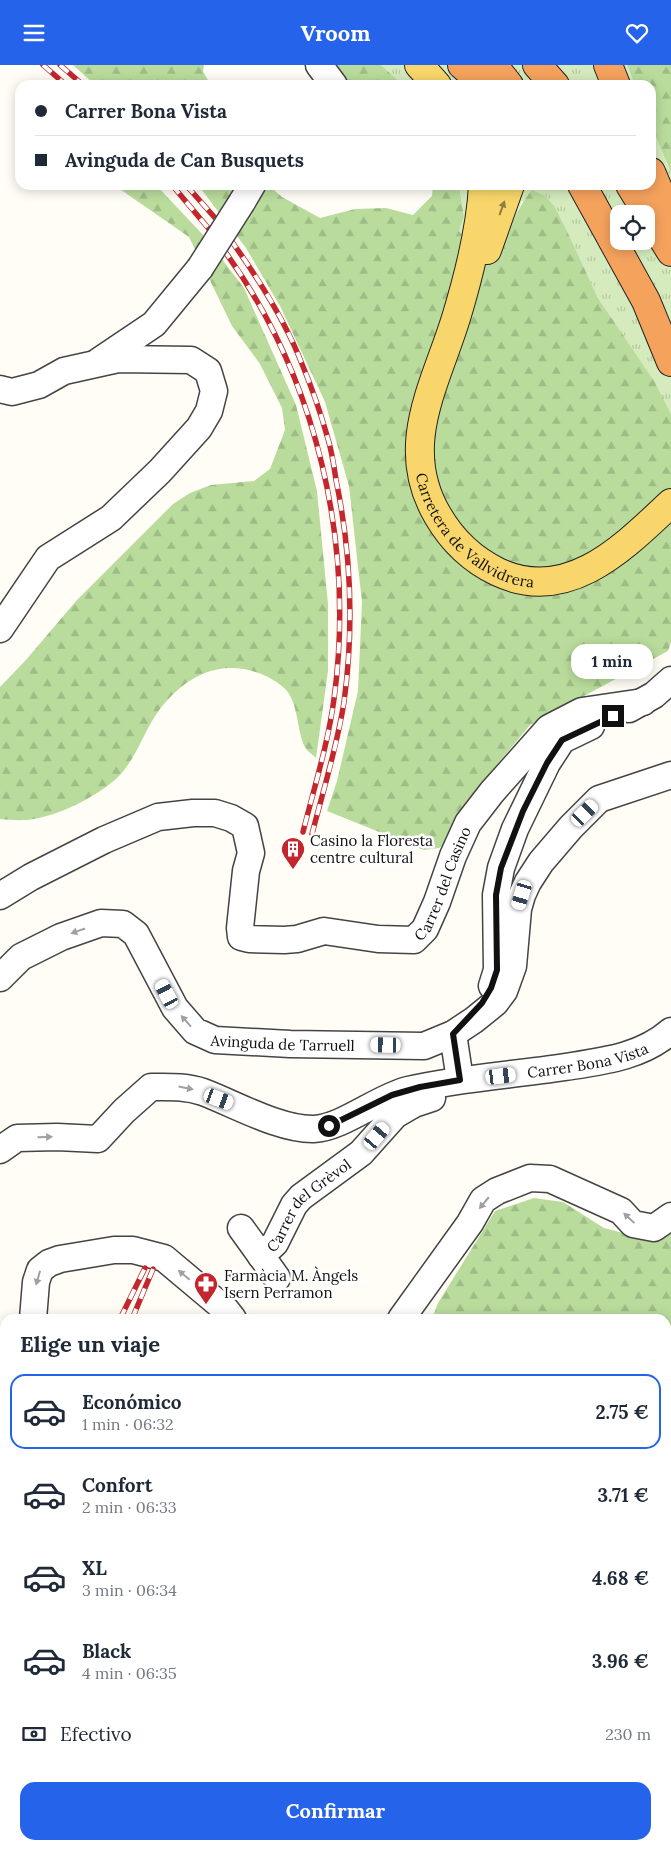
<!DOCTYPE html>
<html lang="es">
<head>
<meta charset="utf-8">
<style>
	:root { --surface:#fff; --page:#f6f6f7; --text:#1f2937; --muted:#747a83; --line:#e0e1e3; --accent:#2563eb }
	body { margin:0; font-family:Lora,serif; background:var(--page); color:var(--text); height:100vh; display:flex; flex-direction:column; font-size:19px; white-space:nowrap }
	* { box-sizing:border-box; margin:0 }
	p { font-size:16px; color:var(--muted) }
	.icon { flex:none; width:28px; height:28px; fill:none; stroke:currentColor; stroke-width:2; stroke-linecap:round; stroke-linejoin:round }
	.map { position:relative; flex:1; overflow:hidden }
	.sheet { position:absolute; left:0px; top:1249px; width:671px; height:536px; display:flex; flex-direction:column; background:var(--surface); border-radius:15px 15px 0 0; box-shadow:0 2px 12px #0003 }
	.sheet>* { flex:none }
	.top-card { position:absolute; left:15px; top:15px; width:641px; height:110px; border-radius:15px; box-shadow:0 2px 12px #0003; display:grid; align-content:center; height:110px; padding:0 20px; background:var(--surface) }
	.fabs { position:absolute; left:610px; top:140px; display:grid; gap:10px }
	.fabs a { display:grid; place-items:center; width:45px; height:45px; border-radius:10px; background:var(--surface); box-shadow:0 2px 12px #0003; font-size:25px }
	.end { position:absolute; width:22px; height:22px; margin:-11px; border:6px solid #111; background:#fff; box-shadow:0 0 0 2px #fff }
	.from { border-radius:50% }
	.bubble { position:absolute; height:35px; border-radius:15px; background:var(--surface); box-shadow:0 2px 12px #0003; font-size:16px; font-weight:700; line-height:35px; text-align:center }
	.car { position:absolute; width:15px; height:30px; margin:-15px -8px; border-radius:6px; box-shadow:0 0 4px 1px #0007; background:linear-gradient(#fff 24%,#345 0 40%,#fff 0 76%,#345 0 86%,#fff 0) }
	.top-card b { display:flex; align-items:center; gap:18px; height:48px; font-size:19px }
	.top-card b+b { border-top:1px solid var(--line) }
	.top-card i { width:12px; height:12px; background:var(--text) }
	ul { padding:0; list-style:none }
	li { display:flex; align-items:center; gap:15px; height:75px; margin:0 10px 8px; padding:0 10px; border:2px solid transparent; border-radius:15px }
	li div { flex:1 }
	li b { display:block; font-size:19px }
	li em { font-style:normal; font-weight:700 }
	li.on { border-color:var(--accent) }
	li>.icon { width:45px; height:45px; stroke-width:1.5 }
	h2 { padding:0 20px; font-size:22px; line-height:60px }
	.pay { display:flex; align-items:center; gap:12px; height:55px; padding:0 20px; font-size:19px }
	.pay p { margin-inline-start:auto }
	.primary-button { display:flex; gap:10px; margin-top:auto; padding:10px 20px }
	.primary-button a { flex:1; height:58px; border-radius:15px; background:var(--accent); color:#fff; font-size:20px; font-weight:700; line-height:58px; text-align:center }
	header { display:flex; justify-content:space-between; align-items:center; height:65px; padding:0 20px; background:var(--accent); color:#fff; font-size:22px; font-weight:700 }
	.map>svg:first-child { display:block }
</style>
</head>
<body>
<header><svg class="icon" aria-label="menu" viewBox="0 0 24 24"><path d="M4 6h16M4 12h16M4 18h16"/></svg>Vroom<svg class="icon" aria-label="heart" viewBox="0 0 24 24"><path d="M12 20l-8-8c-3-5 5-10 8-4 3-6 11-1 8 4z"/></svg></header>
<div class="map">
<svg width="671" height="1784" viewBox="0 0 671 1784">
	<defs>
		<pattern id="grass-tufts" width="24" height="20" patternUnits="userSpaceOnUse" patternTransform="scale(1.25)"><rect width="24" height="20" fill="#d5ebbd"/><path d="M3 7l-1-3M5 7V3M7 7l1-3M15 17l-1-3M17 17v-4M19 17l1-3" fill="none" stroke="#b6c8a1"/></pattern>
		<pattern id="forest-firs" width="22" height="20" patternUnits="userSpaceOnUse" patternTransform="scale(1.25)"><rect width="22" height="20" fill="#b9dc9c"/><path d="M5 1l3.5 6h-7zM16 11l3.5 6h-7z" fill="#9ebc85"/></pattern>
	</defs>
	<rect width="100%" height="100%" fill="#fffdf5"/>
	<path fill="url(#grass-tufts)" fill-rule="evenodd" d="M381 0H627L635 20H403Z
		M651 61 671 107V349L646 305 598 233 568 168 555 142 522 136 505 178 489 200 459 166 464 152 459 120H651ZM619 149H646V176H619Z"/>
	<path fill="url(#forest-firs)" d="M73 0H204L203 7 211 20H95Z
		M334 0H381L403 20H350Z
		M627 0H671V107L651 61V20H635Z
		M114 120H156L205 172 244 223 296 340 317 426 328 539V606L316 693C313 690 307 686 305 682 296 665 299 635 283 622 270 611 252 604 234 603 200 601 169 627 152 656 141 675 133 698 116 714 95 732 62 749 34 754 23 756 11 755 0 754V622L25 596 77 535 173 439 190 428 211 420 254 416 270 404 285 365 282 343 260 299 232 261 189 172Z
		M198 120H268L282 132 320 153 355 144 386 143 413 150 432 131 433 120H459L464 152 459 166 489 200C508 177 513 147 532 125L545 131 555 142 568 168 598 233 654 316 671 349V577L668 586 530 660 495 702 445 779 439 783 424 785 327 746 337 716 358 626 362 537 349 421 325 337 280 241 246 183Z
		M534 1133 563 1137 604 1163 650 1175 671 1166V1784H645L644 1780H666V1254H432L438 1238 495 1146Z
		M82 1780H313V1784H78Z"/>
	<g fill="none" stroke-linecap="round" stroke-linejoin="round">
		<g stroke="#444" stroke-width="29">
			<g id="minor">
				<path d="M319 0 334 20"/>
				<path d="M242 137 252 120"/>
				<path d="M99 296 154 259 200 203"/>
				<path d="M0 324 12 327 39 320 64 306 118 294 191 295 208 306 214 326 209 346 199 363 160 406 111 453 48 493 0 564"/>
				<path d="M629 644 654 630 671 615"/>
				<path id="s1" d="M0 831 31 812 104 775 158 752 193 748H215L231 753 245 761 251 788 246 806 240 863 241 872 249 874 284 875 297 874 324 866 378 874 414 875 425 864 437 837 453 791 468 758 492 727 549 663 582 646 643 637"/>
				<path id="s2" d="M0 913 21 892 61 872 101 858 123 859 136 869 175 943 195 966 215 975 290 979 424 981 453 969 474 955 495 938 504 926 513 901 518 844 522 830 528 817 541 797 571 762 599 734 671 710"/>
				<path d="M492 921 497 905 496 830 501 803 515 764 547 698 562 675 591 661"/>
				<path d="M453 969 460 1015"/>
				<path id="s3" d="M0 1085 17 1073 57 1072 98 1074 124 1046 151 1022C169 1022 186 1021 203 1027 235 1039 280 1065 314 1064 342 1063 379 1032 408 1025 460 1013 513 1010 565 1002 604 996 641 992 671 966"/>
				<path d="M241 1163 277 1213"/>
				<path id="s4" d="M261 1191 275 1178 294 1140 301 1132 361 1088 395 1050 414 1039 432 1033"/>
				<path d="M33 1254 36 1217 40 1205 49 1198 60 1194 114 1185H133L164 1193 226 1245 233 1254"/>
				<path d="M401 1254 470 1158 483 1135 497 1126 530 1113 550 1114 621 1146 633 1159 654 1163 671 1151"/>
				<path d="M0 1300 5 1293"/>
				<path d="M0 1594 5 1611"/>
				<path d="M392 1780V1784"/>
				<path d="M491 1780 492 1784"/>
				<path d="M49 1784 54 1780"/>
			</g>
		</g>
		<g stroke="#222" stroke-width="30">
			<g id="major">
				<path d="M419 0 437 20"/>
				<path id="s5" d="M483 120C481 164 469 210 456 253 435 321 397 382 438 451 452 475 473 495 498 507 568 540 624 482 671 438"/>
				<path d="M487 185 510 120"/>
			</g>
		</g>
		<g stroke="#222" stroke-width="30">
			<path id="highway" d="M462 0 485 20
				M493 0 509 20
				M537 0 555 20
				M608 0 616 20
				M651 107 671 154
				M582 120 646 236 671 297
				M630 120 671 187"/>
		</g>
		<use href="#minor" stroke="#fff" stroke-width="26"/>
		<use href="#major" stroke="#f9d66b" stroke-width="28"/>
		<use href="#highway" stroke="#f5a25d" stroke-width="28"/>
		<g stroke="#c4262e" stroke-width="5.5">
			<path id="rail" d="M43 0 66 20
				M60 0 83 20
				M172 120 209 164
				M186 120 216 154
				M230 174C258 213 285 255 302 299 312 323 321 349 328 374 332 387 334 401 336 415 351 487 354 563 344 637 337 682 323 726 312 769
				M223 184C317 312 355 477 334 634 328 679 314 723 303 767
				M120 1254 145 1203
				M132 1254 153 1204
				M0 1446 5 1439
				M0 1466 5 1458"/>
		</g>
		<use href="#rail" stroke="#fff" stroke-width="4" stroke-dasharray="11" stroke-linecap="butt"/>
		<g stroke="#444" stroke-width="29" stroke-linecap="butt">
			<path id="minor-bridge" d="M200 203 242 137"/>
		</g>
		<use href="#minor-bridge" stroke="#fff" stroke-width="26"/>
	</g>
	<defs><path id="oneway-solid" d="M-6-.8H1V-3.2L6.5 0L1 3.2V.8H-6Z" transform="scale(1.25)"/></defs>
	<use fill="#917d42" href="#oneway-solid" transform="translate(502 143) rotate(-70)"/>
	<g fill="#a0a0a0">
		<use href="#oneway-solid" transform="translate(78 866) rotate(161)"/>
		<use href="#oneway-solid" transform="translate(186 956) rotate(-132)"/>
		<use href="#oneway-solid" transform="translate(186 1023) rotate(11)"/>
		<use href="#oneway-solid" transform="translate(45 1072) rotate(-1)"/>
		<use href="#oneway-solid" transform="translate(484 1138) rotate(130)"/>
		<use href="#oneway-solid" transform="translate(629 1153) rotate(-137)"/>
		<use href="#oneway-solid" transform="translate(184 1210) rotate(-140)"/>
		<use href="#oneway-solid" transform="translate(38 1213) rotate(106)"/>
	</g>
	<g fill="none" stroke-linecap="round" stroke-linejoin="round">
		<path stroke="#111" stroke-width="6" d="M329 1061 392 1030 420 1022 460 1015 453 969 482 938 491 923 497 905 496 830 501 803 523 746 547 698 562 675 613 651"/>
	</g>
	<defs>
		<g id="building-pin" transform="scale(1.25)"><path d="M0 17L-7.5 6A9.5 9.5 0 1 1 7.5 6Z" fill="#c4262e" stroke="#fff"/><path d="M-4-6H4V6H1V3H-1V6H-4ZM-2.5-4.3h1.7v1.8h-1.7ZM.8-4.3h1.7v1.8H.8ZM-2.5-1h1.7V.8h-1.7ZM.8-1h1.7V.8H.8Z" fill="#fff"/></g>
		<g id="pharmacy-pin" transform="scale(1.25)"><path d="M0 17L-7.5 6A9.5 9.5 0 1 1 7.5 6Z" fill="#c4262e" stroke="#fff"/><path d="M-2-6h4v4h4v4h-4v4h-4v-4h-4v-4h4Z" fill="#fff"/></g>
	</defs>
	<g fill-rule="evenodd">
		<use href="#building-pin" x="293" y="784"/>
		<use href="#pharmacy-pin" x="206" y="1219"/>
	</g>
	<g text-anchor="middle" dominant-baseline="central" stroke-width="5" stroke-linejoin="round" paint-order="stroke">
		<g font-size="15" fill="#111" stroke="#fff">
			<text stroke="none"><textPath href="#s5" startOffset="380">Carretera de Vallvidrera</textPath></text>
			<text stroke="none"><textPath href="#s1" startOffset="619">Carrer del Casino</textPath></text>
			<text stroke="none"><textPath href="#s2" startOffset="359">Avinguda de Tarruell</textPath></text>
			<text stroke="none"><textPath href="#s3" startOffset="631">Carrer Bona Vista</textPath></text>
			<text stroke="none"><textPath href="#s4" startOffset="71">Carrer del Grèvol</textPath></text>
		</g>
		<g font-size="15" fill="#111" stroke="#fff" text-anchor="start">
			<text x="310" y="775">Casino la Floresta<tspan x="310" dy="17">centre cultural</tspan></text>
			<text x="224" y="1210">Farmàcia M. Àngels<tspan x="224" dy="17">Isern Perramon</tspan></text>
		</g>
	</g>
</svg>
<div class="fabs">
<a><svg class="icon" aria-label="locate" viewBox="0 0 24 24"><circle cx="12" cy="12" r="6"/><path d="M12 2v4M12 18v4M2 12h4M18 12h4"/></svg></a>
</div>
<i class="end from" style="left:329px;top:1061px"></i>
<i class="end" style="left:613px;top:651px"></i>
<div class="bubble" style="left:571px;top:579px;width:82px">1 min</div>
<i class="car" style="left:585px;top:748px;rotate:45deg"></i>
<i class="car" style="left:522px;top:830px;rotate:197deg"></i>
<i class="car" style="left:167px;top:929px;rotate:332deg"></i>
<i class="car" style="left:386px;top:980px;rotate:271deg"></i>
<i class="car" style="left:501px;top:1011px;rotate:83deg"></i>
<i class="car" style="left:219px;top:1034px;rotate:111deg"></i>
<i class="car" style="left:377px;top:1071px;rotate:40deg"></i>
<div class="top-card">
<b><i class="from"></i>Carrer Bona Vista</b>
<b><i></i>Avinguda de Can Busquets</b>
</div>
<section class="sheet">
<h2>Elige un viaje</h2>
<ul>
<li class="on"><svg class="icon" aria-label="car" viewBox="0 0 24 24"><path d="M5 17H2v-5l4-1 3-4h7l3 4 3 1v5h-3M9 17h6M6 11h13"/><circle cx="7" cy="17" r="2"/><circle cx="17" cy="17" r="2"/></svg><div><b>Económico</b><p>1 min · 06:32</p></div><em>2.75 €</em></li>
<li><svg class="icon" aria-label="car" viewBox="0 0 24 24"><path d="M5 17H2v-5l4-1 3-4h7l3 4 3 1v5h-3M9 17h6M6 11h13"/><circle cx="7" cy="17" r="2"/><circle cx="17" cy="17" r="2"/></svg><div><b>Confort</b><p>2 min · 06:33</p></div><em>3.71 €</em></li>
<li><svg class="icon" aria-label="car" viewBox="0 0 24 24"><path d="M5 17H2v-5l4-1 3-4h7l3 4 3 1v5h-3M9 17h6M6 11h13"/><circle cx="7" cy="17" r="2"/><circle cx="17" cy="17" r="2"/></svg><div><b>XL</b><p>3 min · 06:34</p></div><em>4.68 €</em></li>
<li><svg class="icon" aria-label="car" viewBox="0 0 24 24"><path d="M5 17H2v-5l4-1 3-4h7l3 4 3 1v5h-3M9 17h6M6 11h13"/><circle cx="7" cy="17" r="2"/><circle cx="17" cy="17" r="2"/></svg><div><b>Black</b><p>4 min · 06:35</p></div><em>3.96 €</em></li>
</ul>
<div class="pay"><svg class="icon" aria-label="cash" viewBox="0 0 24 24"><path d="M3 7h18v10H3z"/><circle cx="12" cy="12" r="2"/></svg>Efectivo<p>230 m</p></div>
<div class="primary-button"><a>Confirmar</a></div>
</section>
</div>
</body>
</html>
